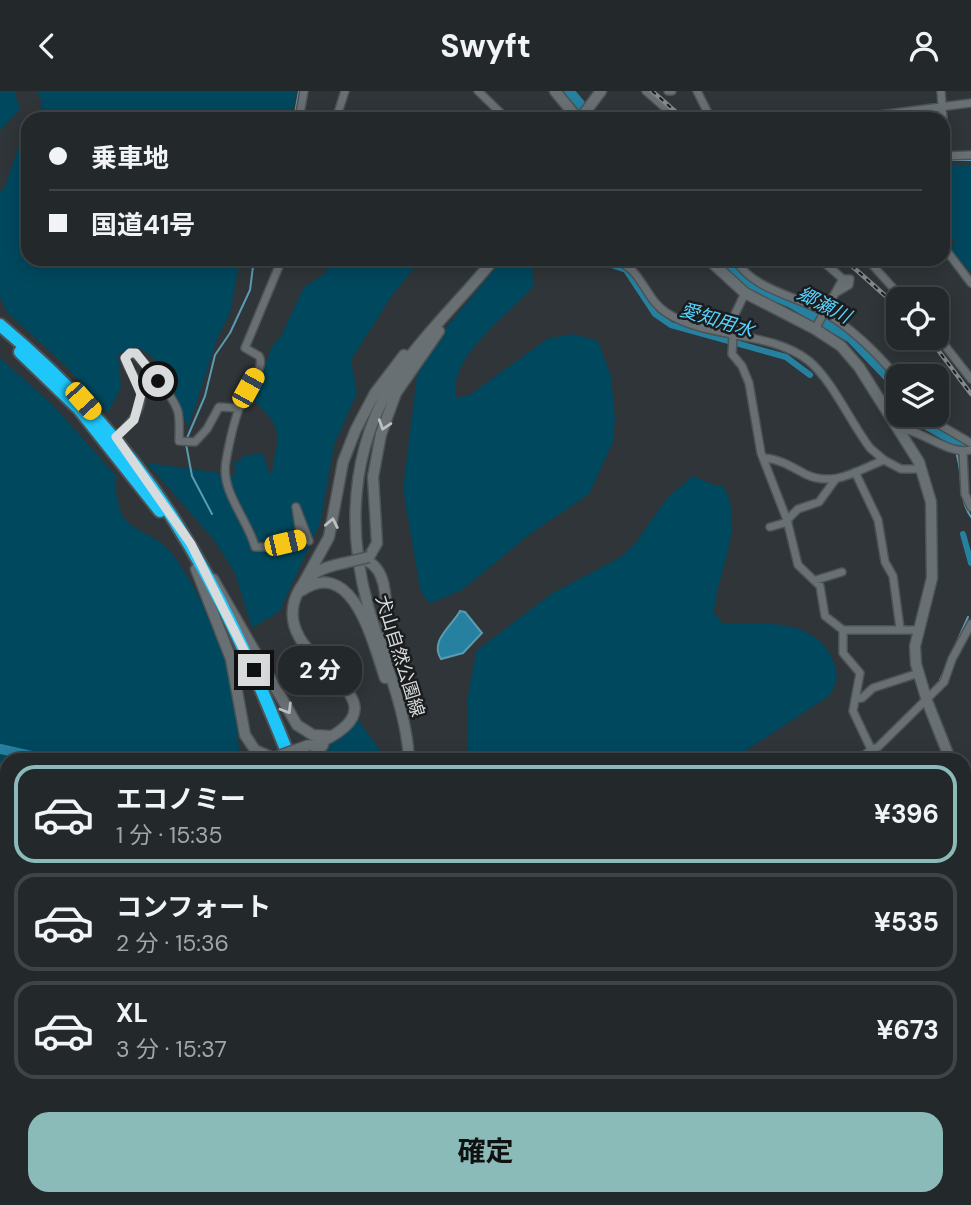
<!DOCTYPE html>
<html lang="ja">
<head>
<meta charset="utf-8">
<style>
	:root { --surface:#23282a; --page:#2b3032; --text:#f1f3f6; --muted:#a3a6a8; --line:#404447; --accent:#8bbbb9 }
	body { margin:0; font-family:"DM Sans","Noto Sans JP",sans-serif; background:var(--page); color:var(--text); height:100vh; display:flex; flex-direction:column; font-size:26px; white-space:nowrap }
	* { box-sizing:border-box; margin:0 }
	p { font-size:23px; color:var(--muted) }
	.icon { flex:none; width:38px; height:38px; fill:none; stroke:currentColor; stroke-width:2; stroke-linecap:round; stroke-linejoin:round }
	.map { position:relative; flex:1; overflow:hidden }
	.panel { position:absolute; left:0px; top:662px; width:971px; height:453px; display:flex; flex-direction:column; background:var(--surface); border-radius:21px 21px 0 0; box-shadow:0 4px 18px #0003,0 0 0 2px var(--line) }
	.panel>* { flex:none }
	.hud { position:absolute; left:21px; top:21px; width:929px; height:154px; border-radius:21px; box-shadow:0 4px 18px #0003,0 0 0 2px var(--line); display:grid; align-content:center; height:154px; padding:0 28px; background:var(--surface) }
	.controls { position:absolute; left:886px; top:196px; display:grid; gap:14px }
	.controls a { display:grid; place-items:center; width:63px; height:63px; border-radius:14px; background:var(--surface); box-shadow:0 4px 18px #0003,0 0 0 2px var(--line); font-size:35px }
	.end { position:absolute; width:32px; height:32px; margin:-16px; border:9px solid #d7dbdc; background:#111; box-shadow:0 0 0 4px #111 }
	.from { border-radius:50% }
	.bubble { position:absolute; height:49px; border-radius:21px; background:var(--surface); box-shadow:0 4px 18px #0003,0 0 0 2px var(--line); font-size:23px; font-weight:700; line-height:49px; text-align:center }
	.car { position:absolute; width:21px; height:42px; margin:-21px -10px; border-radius:9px; box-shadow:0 0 5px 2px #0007; background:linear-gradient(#f5c518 24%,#345 0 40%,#f5c518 0 76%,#345 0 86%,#f5c518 0) }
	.hud b { display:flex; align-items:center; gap:24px; height:66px; font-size:26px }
	.hud b+b { border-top:2px solid var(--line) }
	.hud i { width:18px; height:18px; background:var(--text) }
	ul { padding:12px 0 0; list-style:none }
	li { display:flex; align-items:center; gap:21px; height:98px; margin:0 14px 10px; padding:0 14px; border:4px solid var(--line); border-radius:21px }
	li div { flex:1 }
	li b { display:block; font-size:26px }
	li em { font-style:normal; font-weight:700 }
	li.current { border-color:var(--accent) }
	li>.icon { width:63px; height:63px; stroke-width:1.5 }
	.cta { display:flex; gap:14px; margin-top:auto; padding:14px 28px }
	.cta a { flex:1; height:80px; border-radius:21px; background:var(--accent); color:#111; font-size:28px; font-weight:700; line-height:80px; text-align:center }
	header { display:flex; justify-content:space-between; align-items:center; height:91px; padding:0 28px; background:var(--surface); font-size:32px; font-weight:700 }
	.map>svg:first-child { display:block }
</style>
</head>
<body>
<header><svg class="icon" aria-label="back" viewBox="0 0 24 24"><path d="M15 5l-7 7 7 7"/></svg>Swyft<svg class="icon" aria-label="person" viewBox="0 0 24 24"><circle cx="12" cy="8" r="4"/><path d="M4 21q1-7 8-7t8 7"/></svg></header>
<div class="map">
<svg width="971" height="1114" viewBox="0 0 971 1114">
	<rect width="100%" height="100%" fill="#2f3538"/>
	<path fill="#00485e" d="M0 0H14L20 18 0 39Z
		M37 0H297L290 28H42L41 9Z
		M28 49V168H240L230 222 217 248 188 337 177 308 152 265 137 256 118 263 121 296 108 322 67 276 7 221 0 206V101L5 96 18 57Z
		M943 73 971 75V182L951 158 955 150 943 141Z
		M324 168H421L391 206 351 269 357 302 334 354 320 433 279 521 252 537 235 482 214 449 147 372 235 384 234 369 240 371 242 365 263 362 269 382H272C278 341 285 340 254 310L271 257 281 245 304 196 327 181Z
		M503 168H532L533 195C509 224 448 265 456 306L468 305 547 248 573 243 598 250 611 285 615 328 613 351 589 403 530 443 462 499 431 512 425 508 420 497 403 398 417 284 448 234Z
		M0 267 53 314 116 385C114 452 148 428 176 468 206 511 226 560 235 610 238 630 236 649 241 668H7V1108H285L287 1114H0Z
		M693 385 714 394H722C748 431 716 482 714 522L723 533C759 533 811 526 831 565 839 582 839 589 829 605L733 668H467L468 605 476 560 551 503 619 467 634 454 667 407Z
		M357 627 386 668H316C326 652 344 648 357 627Z
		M305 1108H473L477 1114H307Z
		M517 1108H819L814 1114H523Z"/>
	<path fill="#26809f" stroke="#5b9bb1" stroke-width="2" d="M460 520 465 521 482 542 463 562 441 568C429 550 452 535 460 520Z"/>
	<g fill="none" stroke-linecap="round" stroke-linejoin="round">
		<path stroke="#5b9bb1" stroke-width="2" d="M294 28 299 0
			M943 69H971
			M187 347 205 305 215 264 230 242 250 199 254 168
			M186 353 192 385 212 423
			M956 361C964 384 957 405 971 426
			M940 589 968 526
			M964 915 971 914"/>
		<path stroke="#26809f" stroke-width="6" d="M594 168 626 179 655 223 671 234 786 266 810 284
			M963 443 971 472"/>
		<path stroke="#26809f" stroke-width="10" d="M569 0 593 28
			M726 168 737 184 755 197 791 212 851 247 894 292 898 302
			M909 324 971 359
			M0 658 45 668"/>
		<g stroke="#4d5254" stroke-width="10">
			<path id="street" d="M478 0 507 28
				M646 0 678 28
				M668 0H672
				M697 0 711 28
				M941 0 943 28
				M299 28 304 0
				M336 28 345 0
				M849 28 971 12
				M943 29 944 37
				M943 65 971 64
				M943 155 971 192
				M282 168 245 257 259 265C265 275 252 289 247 298 236 320 230 347 226 370 220 401 248 428 255 456H269L301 448 296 416 309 450
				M612 168C643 176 643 207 667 222 709 249 770 239 809 270 832 289 851 332 870 357L884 369
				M735 168C754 200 796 204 826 222 854 239 877 262 898 287
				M820 168 843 188
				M867 168 903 208
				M745 202 734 225 732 263 742 275 749 292 761 362 787 429 798 474 820 495 825 525 843 539H918
				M815 238 843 188H850L849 194 837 201
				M936 243 971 288
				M923 324 971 352
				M898 337C923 339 947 364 971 359
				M116 346C131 332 148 315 138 292 134 283 127 278 125 267L130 262C141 262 175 309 178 321 180 330 179 341 179 350L195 351 207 338 219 316 239 317
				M963 361 965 403 971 416
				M764 367C780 368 792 376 805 383 834 397 858 379 884 369L901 378H922
				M855 381 878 429 885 471 893 485 900 537
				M787 429 798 418 819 411 835 389
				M770 436 788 431
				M816 489 842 481
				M843 539V562L860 582 853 620 871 658 861 668
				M855 608 862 607 873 597 919 582
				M871 658 878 656 944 591 952 568 971 533
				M964 811 971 812
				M964 852 971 856
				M964 1010 971 1007
				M964 1046 970 1067 965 1114"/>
		</g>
		<g stroke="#4d5254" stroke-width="13">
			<path id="secondary" d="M555 0 578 28
				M580 28 601 0
				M708 168 745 202 815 238 841 255 859 276 919 371 931 411 932 487 915 555 916 573 927 610 950 668
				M369 466 377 452 373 386 381 343 396 302 439 240
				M367 470C395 482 382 537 390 564
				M196 478 231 568 245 644 255 659 273 667
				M213 488 297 634 313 644 330 645
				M303 493 329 446 343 371 356 338 375 302 404 264
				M301 500C353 464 373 552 385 587
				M310 656C431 604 264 577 297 503 306 483 323 476 344 472
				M312 668 323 654
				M409 668C406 615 382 566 368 515 344 428 353 342 408 268 434 233 467 202 494 168
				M964 731 971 803
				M296 1108 297 1114"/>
		</g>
		<g stroke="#4d5254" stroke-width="16">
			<path id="highway" d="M0 234C153 362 218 487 290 668
				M20 261 79 318 160 420
				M491 1108 497 1114
				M504 1108 509 1114"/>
		</g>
		<use href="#street" stroke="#697073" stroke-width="7"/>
		<use href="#secondary" stroke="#697073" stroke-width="10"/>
		<use href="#highway" stroke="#1ec6f9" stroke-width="12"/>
		<g stroke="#858a8c" stroke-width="4.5">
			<path id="rail" d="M652 0 684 28
				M844 168 898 216
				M929 247 971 303"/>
		</g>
		<use href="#rail" stroke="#1a1c1e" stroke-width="2" stroke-dasharray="5" stroke-linecap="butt"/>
		<g stroke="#4d5254" stroke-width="13" stroke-linecap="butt">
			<path id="secondary-bridge" d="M344 472 369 466
				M273 667 309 654"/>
		</g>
		<use href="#secondary-bridge" stroke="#697073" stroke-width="10"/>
	</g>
	<defs><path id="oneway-chevron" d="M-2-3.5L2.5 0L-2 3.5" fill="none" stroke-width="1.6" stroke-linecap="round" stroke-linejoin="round" transform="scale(1.75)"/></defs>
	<g stroke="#bcc0c2">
		<use href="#oneway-chevron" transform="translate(384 334) rotate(108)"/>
		<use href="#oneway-chevron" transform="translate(332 432) rotate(-79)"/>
		<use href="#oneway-chevron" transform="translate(287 618) rotate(58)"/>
	</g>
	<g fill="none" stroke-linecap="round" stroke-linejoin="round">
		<path stroke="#d7dbdc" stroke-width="9" d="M158 290 136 262H130L125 267 141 303 134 329 116 346 191 453 254 579"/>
	</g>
	<g text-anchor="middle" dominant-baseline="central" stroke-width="5" stroke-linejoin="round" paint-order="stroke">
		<g font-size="18" fill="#d7dbdc" stroke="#1a1c1e">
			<text transform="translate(400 565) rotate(73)">犬山自然公園線</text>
		</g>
		<g font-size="19" font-style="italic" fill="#58d2fe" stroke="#1a1c1e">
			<text transform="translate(824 214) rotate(27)">郷瀬川</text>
			<text transform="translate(717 229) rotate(17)">愛知用水</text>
		</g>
	</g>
</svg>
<div class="controls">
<a><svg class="icon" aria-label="locate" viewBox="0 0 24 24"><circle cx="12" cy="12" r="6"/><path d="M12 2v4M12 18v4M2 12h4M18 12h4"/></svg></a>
<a><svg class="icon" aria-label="layers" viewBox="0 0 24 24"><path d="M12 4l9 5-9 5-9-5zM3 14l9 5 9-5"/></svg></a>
</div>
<i class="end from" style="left:158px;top:290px"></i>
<i class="end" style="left:254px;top:579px"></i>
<div class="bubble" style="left:278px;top:555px;width:84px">2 分</div>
<i class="car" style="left:248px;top:297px;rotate:29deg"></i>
<i class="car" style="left:83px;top:310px;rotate:138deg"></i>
<i class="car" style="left:285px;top:452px;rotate:77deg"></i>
<div class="hud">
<b><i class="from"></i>乗車地</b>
<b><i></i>国道41号</b>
</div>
<section class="panel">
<ul>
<li class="current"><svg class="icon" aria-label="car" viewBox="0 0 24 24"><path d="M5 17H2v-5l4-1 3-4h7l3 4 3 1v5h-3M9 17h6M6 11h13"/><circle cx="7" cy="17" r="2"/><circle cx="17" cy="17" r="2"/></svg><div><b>エコノミー</b><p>1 分 · 15:35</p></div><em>¥396</em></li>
<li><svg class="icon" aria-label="car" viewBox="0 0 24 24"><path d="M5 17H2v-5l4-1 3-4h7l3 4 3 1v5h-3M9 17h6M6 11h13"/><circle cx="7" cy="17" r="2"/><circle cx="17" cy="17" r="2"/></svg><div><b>コンフォート</b><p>2 分 · 15:36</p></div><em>¥535</em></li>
<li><svg class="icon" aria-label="car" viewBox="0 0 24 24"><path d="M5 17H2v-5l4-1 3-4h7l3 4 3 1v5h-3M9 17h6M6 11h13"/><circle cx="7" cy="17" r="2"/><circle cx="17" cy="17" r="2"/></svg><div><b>XL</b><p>3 分 · 15:37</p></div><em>¥673</em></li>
</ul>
<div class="cta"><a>確定</a></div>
</section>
</div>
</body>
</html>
